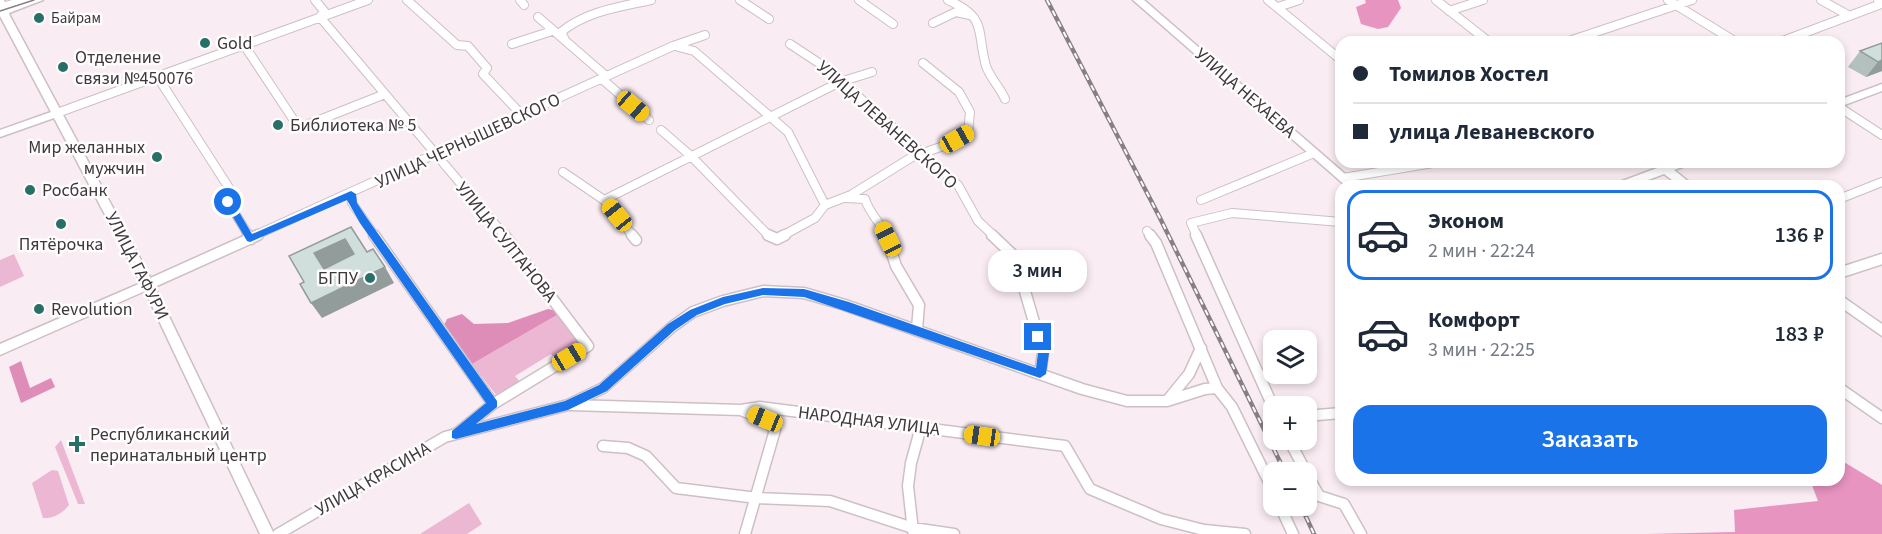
<!DOCTYPE html>
<html lang="ru">
<head>
<meta charset="utf-8">
<style>
	:root { --surface:#fff; --page:#f6f6f7; --text:#1f2937; --muted:#747a83; --line:#e0e1e3; --accent:#1a73e8 }
	body { margin:0; font-family:"Source Sans 3",sans-serif; background:var(--page); color:var(--text); height:100vh; display:flex; flex-direction:column; font-size:22px; white-space:nowrap }
	* { box-sizing:border-box; margin:0 }
	p { font-size:20px; color:var(--muted) }
	.icon { flex:none; width:33px; height:33px; fill:none; stroke:currentColor; stroke-width:2; stroke-linecap:round; stroke-linejoin:round }
	.map { position:relative; flex:1; overflow:hidden }
	.details { position:absolute; left:1335px; top:180px; width:510px; height:306px; display:flex; flex-direction:column; background:var(--surface); border-radius:18px; box-shadow:0 3px 9px #0003 }
	.details>* { flex:none }
	.hud { position:absolute; left:1335px; top:36px; width:510px; height:132px; border-radius:18px; box-shadow:0 3px 9px #0003; display:grid; align-content:center; height:132px; padding:0 18px; background:var(--surface) }
	.fabs { position:absolute; left:1263px; top:330px; display:grid; gap:12px }
	.fabs a { display:grid; place-items:center; width:54px; height:54px; border-radius:12px; background:var(--surface); box-shadow:0 3px 9px #0003; font-size:30px }
	.end { position:absolute; width:27px; height:27px; margin:-14px; border:8px solid #1a73e8; background:#fff; box-shadow:0 0 0 3px #fff }
	.from { border-radius:50% }
	.bubble { position:absolute; height:42px; border-radius:18px; background:var(--surface); box-shadow:0 3px 9px #0003; font-size:20px; font-weight:600; line-height:42px; text-align:center }
	.car { position:absolute; width:18px; height:36px; margin:-18px -9px; border-radius:8px; box-shadow:0 0 4px 2px #0007; background:linear-gradient(#f5c518 24%,#345 0 40%,#f5c518 0 76%,#345 0 86%,#f5c518 0) }
	.hud b { display:flex; align-items:center; gap:21px; height:57px; font-size:22px }
	.hud b+b { border-top:2px solid var(--line) }
	.hud i { width:15px; height:15px; background:var(--text) }
	ul { padding:10px 0 0; list-style:none }
	li { display:flex; align-items:center; gap:18px; height:90px; margin:0 12px 9px; padding:0 6px; border:3px solid transparent; border-radius:18px }
	li div { flex:1 }
	li b { display:block; font-size:22px }
	li em { font-style:normal; font-weight:600 }
	li.current { border-color:var(--accent) }
	li>.icon { width:54px; height:54px; stroke-width:1.5 }
	.cta { display:flex; gap:12px; margin-top:auto; padding:12px 18px }
	.cta a { flex:1; height:69px; border-radius:18px; background:var(--accent); color:#fff; font-size:24px; font-weight:600; line-height:69px; text-align:center }
	.map>svg:first-child { display:block }
</style>
</head>
<body>
<div class="map">
<svg width="1882" height="534" viewBox="0 0 1882 534">
	<rect width="100%" height="100%" fill="#f9ecf2"/>
	<path fill="#ecb7d2" d="M14 254 24 276 0 287V260Z
		M557 315 583 345 557 360 551 354 515 376 520 382 497 396 472 364Z
		M61 440 85 504H78L55 447Z
		M52 470 58 471 69 505C63 513 53 519 43 518L32 483Z
		M469 503 482 524 467 534H420Z"/>
	<path fill="#de8cb8" d="M548 309 553 310 557 315 472 364 444 325 447 319 462 314 474 324 508 323Z
		M21 361 30 388 51 378 55 387 21 403 9 367Z"/>
	<path fill="#e794c1" d="M1365 0H1398L1401 8 1388 27 1378 29 1361 24 1356 7 1366 3Z
		M1839 459 1882 485V534H1647L1735 532 1734 510 1818 501 1810 480H1839Z"/>
	<g fill="none" stroke-linecap="round" stroke-linejoin="round">
		<g stroke="#ccc0c6" stroke-width="10">
			<path id="street-far1" d="M315 0 324 11 320 17 505 236
				M407 0 457 45 468 46 487 68 483 74 522 115
				M520 0 524 5
				M740 0 769 19
				M859 0 893 24
				M948 0C988 18 976 30 986 66 990 78 1000 87 1005 99
				M1268 0 1341 60
				M1436 0 1489 42
				M1668 0 1736 42
				M1821 0 1848 15
				M1278 7 1299 0
				M0 8 25 0
				M1449 11 1483 0
				M538 17 606 76
				M933 23 956 12 970 15
				M565 40 561 32C587 11 619 7 651 0
				M1566 42 1692 0
				M1780 42 1881 4 1878 0
				M512 44 552 31
				M790 44 825 67 958 185 978 221 994 236
				M244 45 299 128 385 94
				M675 46 694 51 788 132 825 205
				M157 76 231 191 228 202 249 236
				M602 79 649 120
				M1839 107 1882 135
				M57 113 368 0
				M661 130 692 157 769 236
				M1656 162 1665 169
				M563 172 604 200 633 236
				M1343 178 1439 162
				M351 194 352 203 375 236
				M846 198 865 199C869 213 880 222 887 236
				M1839 199 1882 182
				M604 200 840 82 872 72
				M1201 200 1314 153
				M1147 231 1151 236
				M254 236 673 46 705 35
				M782 236 815 218 825 205 851 195 912 157 946 145 968 133 970 112 959 92 923 63
				M1197 236 1191 223 1232 213 1341 222"/>
		</g>
		<g stroke="#ccc0c6" stroke-width="13">
			<path id="street" d="M248 235 251 239
				M374 235 493 404
				M632 235 636 240
				M768 235 777 239 785 235
				M886 235 896 266 919 305 917 329
				M992 235 1015 257 1043 353 1040 374
				M1150 235 1156 243 1217 388
				M1196 235 1274 409
				M1839 273 1882 259
				M147 285 258 235
				M1839 388 1882 418
				M1167 401 1189 374 1201 348
				M570 405 741 410 760 407 1065 446 1090 489 1161 519 1204 530 1245 534
				M743 411 765 419 775 430 745 534
				M1306 416 1341 413
				M456 434 568 405 603 388 672 327 693 312 723 301 763 291 804 293 845 305 1082 389 1127 401H1167L1205 389 1217 388 1232 407 1274 492
				M1289 440 1306 472
				M603 446 628 448 646 456 676 488 757 498 830 501 913 528 954 534
				M1306 473 1319 496 1344 504 1361 534
				M1280 506 1293 534
				M913 531 908 486 911 463 921 427
				M278 534 445 437 456 434 493 404 588 346 504 235"/>
		</g>
		<g stroke="#ccc0c6" stroke-width="3">
			<path id="secondary" d="M0 0H4L7 8 29 0H43L9 13 10 16 149 275 274 534H260L145 291 0 355V344L141 283 54 118 0 137V130L51 112 0 16Z
				M1133 0H1144L1359 186H1346Z
				M1882 84V91L1839 107V100Z
				M1673 162H1689L1688 165 1674 170 1694 186H1680L1664 174 1632 186H1615L1617 183Z
				M1839 294 1882 324V336L1839 306Z"/>
		</g>
		<use href="#street-far1" stroke="#fff" stroke-width="8"/>
		<use href="#street" stroke="#fff" stroke-width="10"/>
		<use href="#secondary" fill="#fff" fill-rule="evenodd"/>
		<path stroke="#877f83" stroke-width="1.5" d="M0 11 34 0"/>
		<g stroke="#877f83" stroke-width="4.5">
			<path id="rail" d="M1047 0 1159 216 1285 472
				M1301 506 1314 534"/>
		</g>
		<use href="#rail" stroke="#fffcfe" stroke-width="2" stroke-dasharray="6" stroke-linecap="butt"/>
	</g>
	<path fill="#b3c0bd" d="M1882 43V71L1866 77 1848 67 1860 51Z"/>
	<path fill="#929c9a" d="M1882 60V71L1866 77 1878 62Z
		M345 239 355 255 324 269 314 253Z
		M385 267 394 283 322 318 311 303Z"/>
	<path fill="#d0dfdc" stroke="#929c9a" stroke-width="1.5" fill-rule="evenodd" d="M1882 43V60L1878 62 1860 51Z
		M351 227 367 252 373 249 385 267 311 303 300 284 304 282 289 256ZM345 239 354 254 324 269 314 253Z"/>
	<path fill="#1a73e8" d="M351 191 356 194 357 203 367 218 497 401V407L476 424 565 401 599 385 668 324 690 310 723 297 763 288 804 289 849 302 1036 368 1038 353 1033 337 1038 333 1042 334 1049 353 1046 374 1040 378 804 297 763 295 725 304 697 315 675 330 607 391 568 410 456 439 452 438V431L486 403 360 223 347 200 250 242 247 241 224 202 228 199 232 200 252 234Z"/>
	<g fill="#276f67" stroke="#fffcfe" stroke-width="2">
		<circle cx="39" cy="18" r="6"/>
		<circle cx="205" cy="43" r="6"/>
		<circle cx="63" cy="67" r="6"/>
		<circle cx="278" cy="125" r="6"/>
		<circle cx="157" cy="157" r="6"/>
		<circle cx="30" cy="190" r="6"/>
		<circle cx="61" cy="224" r="6"/>
		<circle cx="370" cy="278" r="6"/>
		<circle cx="39" cy="309" r="6"/>
		<path d="M74 435h6v6h6v6h-6v6h-6v-6h-6v-6h6z"/>
	</g>
	<g text-anchor="middle" dominant-baseline="central" stroke-width="5" stroke-linejoin="round" paint-order="stroke">
		<g font-size="15" fill="#3d383a" stroke="#fffcfe" text-anchor="start">
			<text x="51" y="18">Байрам</text>
		</g>
		<g font-size="18" fill="#3d383a" stroke="#fffcfe" text-anchor="start">
			<text x="217" y="43">Gold</text>
			<text x="75" y="57">Отделение<tspan x="75" dy="21">связи №450076</tspan></text>
			<text x="290" y="125">Библиотека № 5</text>
			<text x="145" y="147" text-anchor="end">Мир желанных<tspan x="145" dy="21">мужчин</tspan></text>
			<text x="42" y="190">Росбанк</text>
			<text x="61" y="244" text-anchor="middle">Пятёрочка</text>
			<text x="358" y="278" text-anchor="end">БГПУ</text>
			<text x="51" y="309">Revolution</text>
			<text x="90" y="434">Республиканский<tspan x="90" dy="21">перинатальный центр</tspan></text>
		</g>
		<g font-size="18" fill="#3d383a" stroke="#fffcfe">
			<text transform="translate(1245 93) rotate(41)">УЛИЦА НЕХАЕВА</text>
			<text transform="translate(887 125) rotate(42)">УЛИЦА ЛЕВАНЕВСКОГО</text>
			<text transform="translate(468 141) rotate(-25)">УЛИЦА ЧЕРНЫШЕВСКОГО</text>
			<text transform="translate(506 242) rotate(51)">УЛИЦА СУЛТАНОВА</text>
			<text transform="translate(137 266) rotate(63)">УЛИЦА ГАФУРИ</text>
			<text transform="translate(869 421) rotate(7)">НАРОДНАЯ УЛИЦА</text>
			<text transform="translate(373 479) rotate(-30)">УЛИЦА КРАСИНА</text>
		</g>
	</g>
</svg>
<div class="fabs">
<a><svg class="icon" aria-label="layers" viewBox="0 0 24 24"><path d="M12 4l9 5-9 5-9-5zM3 14l9 5 9-5"/></svg></a>
<a>+</a>
<a>−</a>
</div>
<i class="end from" style="left:228px;top:202px"></i>
<i class="end" style="left:1038px;top:337px"></i>
<div class="bubble" style="left:988px;top:250px;width:99px">3 мин</div>
<i class="car" style="left:633px;top:106px;rotate:131deg"></i>
<i class="car" style="left:957px;top:139px;rotate:61deg"></i>
<i class="car" style="left:617px;top:215px;rotate:321deg"></i>
<i class="car" style="left:888px;top:239px;rotate:334deg"></i>
<i class="car" style="left:569px;top:357px;rotate:59deg"></i>
<i class="car" style="left:765px;top:419px;rotate:292deg"></i>
<i class="car" style="left:982px;top:436px;rotate:278deg"></i>
<div class="hud">
<b><i class="from"></i>Томилов Хостел</b>
<b><i></i>улица Леваневского</b>
</div>
<section class="details">
<ul>
<li class="current"><svg class="icon" aria-label="car" viewBox="0 0 24 24"><path d="M5 17H2v-5l4-1 3-4h7l3 4 3 1v5h-3M9 17h6M6 11h13"/><circle cx="7" cy="17" r="2"/><circle cx="17" cy="17" r="2"/></svg><div><b>Эконом</b><p>2 мин · 22:24</p></div><em>136 ₽</em></li>
<li><svg class="icon" aria-label="car" viewBox="0 0 24 24"><path d="M5 17H2v-5l4-1 3-4h7l3 4 3 1v5h-3M9 17h6M6 11h13"/><circle cx="7" cy="17" r="2"/><circle cx="17" cy="17" r="2"/></svg><div><b>Комфорт</b><p>3 мин · 22:25</p></div><em>183 ₽</em></li>
</ul>
<div class="cta"><a>Заказать</a></div>
</section>
</div>
</body>
</html>
